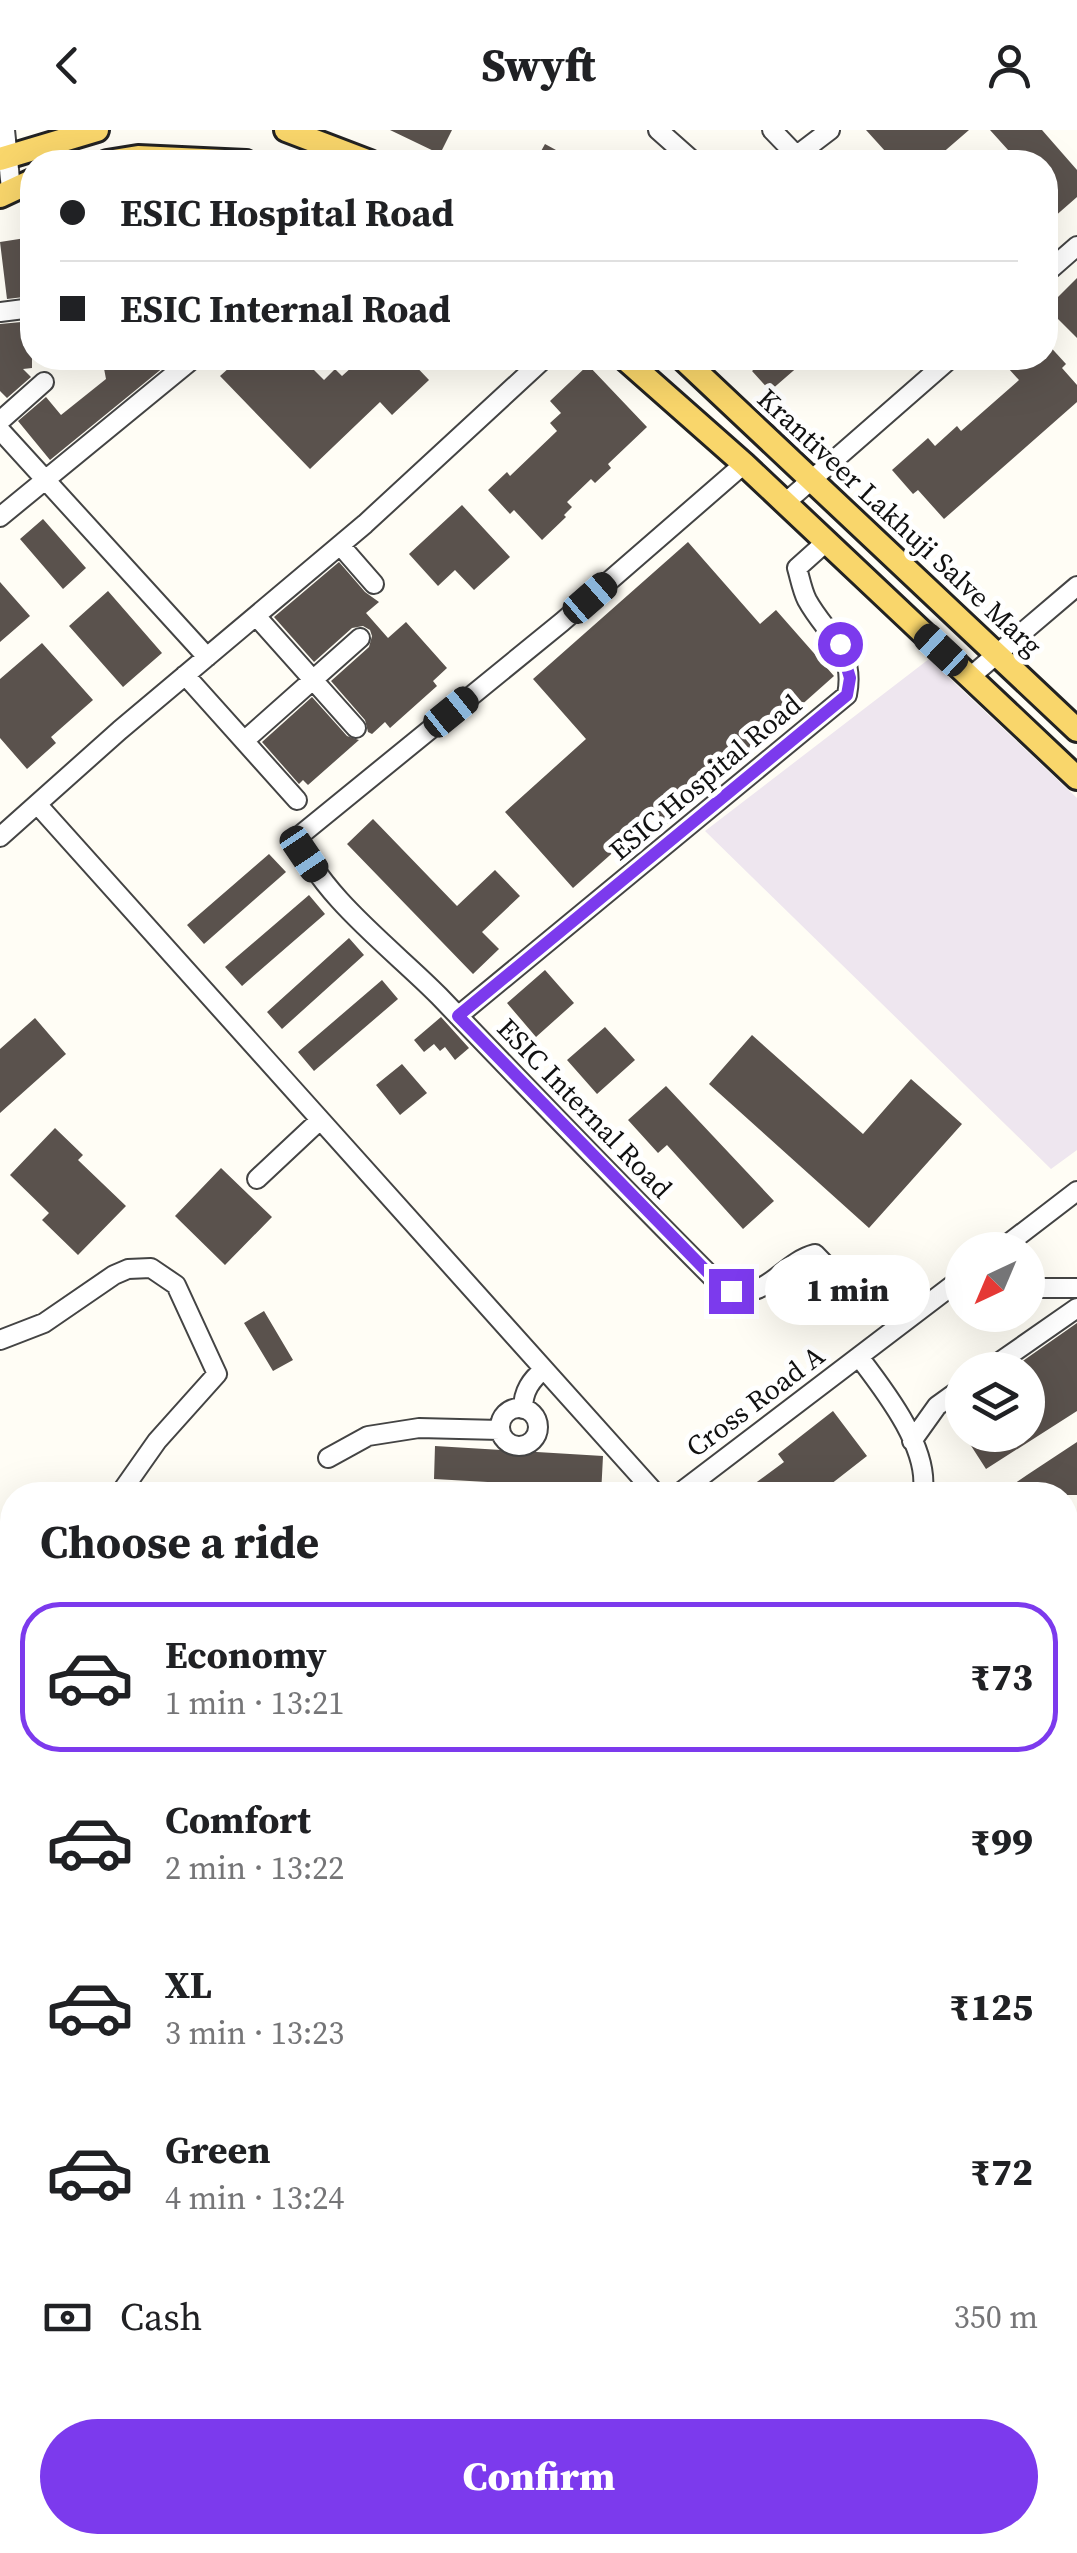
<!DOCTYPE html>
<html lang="en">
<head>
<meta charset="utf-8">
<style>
	:root { --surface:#fff; --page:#f2f2f2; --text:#202124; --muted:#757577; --line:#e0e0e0; --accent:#7c3aed }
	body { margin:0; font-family:"Source Serif 4",serif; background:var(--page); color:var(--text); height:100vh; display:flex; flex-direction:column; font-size:38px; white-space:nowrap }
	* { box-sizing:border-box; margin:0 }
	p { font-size:32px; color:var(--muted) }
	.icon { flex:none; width:55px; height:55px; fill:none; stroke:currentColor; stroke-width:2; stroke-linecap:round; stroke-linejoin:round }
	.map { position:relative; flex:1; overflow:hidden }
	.sheet { position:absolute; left:0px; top:1352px; width:1078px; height:1072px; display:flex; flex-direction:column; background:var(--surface); border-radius:40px 40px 0 0; box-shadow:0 10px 40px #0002 }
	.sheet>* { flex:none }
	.top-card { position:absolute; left:20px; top:20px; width:1038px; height:220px; border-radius:40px; box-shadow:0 10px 40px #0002; display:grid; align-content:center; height:220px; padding:0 40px; background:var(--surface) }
	.needle { width:65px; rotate:224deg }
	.buttons { position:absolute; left:945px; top:1102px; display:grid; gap:20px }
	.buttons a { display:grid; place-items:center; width:100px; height:100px; border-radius:50%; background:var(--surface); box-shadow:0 10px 40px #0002; font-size:50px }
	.end { position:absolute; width:45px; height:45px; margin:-22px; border:12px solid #7c3aed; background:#fff; box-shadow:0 0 0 5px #fff }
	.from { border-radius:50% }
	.bubble { position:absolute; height:70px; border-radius:35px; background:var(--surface); box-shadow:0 10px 40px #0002; font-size:32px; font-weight:800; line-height:70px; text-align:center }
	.car { position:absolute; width:30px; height:60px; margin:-30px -15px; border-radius:12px; box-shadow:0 0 8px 2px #0007; background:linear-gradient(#222 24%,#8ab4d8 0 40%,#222 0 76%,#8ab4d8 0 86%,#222 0) }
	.top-card b { display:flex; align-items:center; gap:35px; height:95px; font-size:38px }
	.top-card b+b { border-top:2px solid var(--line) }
	.top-card i { width:25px; height:25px; background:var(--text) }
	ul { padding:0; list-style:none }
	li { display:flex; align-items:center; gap:30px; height:150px; margin:0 20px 15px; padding:0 20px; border:5px solid transparent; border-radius:40px }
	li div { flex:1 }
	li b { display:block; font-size:38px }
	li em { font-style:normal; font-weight:800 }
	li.selected { border-color:var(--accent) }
	li>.icon { width:90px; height:90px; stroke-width:1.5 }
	h2 { padding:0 40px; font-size:45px; line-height:120px }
	.pay { display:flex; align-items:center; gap:25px; height:110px; padding:0 40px; font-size:38px }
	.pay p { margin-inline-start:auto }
	.primary-button { display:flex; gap:20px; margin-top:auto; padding:20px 40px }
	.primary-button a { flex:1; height:115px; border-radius:60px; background:var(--accent); color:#fff; font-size:40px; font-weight:800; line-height:115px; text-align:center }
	header { display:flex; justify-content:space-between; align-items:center; height:130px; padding:0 40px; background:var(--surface); font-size:45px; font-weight:800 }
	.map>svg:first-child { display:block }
</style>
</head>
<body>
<header><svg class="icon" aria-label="back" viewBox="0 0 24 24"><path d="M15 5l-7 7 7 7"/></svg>Swyft<svg class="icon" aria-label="person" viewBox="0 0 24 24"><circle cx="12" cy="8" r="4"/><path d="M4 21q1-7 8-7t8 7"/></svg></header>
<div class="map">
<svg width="1077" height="2423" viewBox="0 0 1077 2423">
	<rect width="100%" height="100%" fill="#fffdf5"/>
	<path fill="#eee6ef" d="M929 529 1077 668V1020L1051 1039 705 701Z
		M1077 1620V1845L1065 1826V1629Z
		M1065 1890 1077 1909V2423H399L392 2413 1065 2412Z"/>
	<path fill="#5a524d" d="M390 0H452L440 24Z
		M866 0H969L932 32H895Z
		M990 0H1042L1077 40V67L1045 95V32H1019Z
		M545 14 578 32H535Z
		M32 107V166L7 169 0 112Z
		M1077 148V208L1047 178Z
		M32 191V238L23 239 31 247 7 268 0 261V194Z
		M1045 211 1066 234 1062 238 1077 255V272L944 389 918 360 913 364 892 340 928 308 935 316 957 296 961 301 1019 250 1008 238 1020 228H1045Z
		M102 228H175L50 330 18 291 46 267 61 285 106 249Z
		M240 228H302L324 250 335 239 342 246 362 228H408L429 250 392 285 380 272 310 339 220 246Z
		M767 228H808L770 261 752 241Z
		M588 235 647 297 608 334 611 338 595 353 591 349 567 372 572 377 564 385 566 387 542 410 514 380 510 384 488 360 507 342 510 346 557 301 550 293 561 283 550 271Z
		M462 375 510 427 474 460 455 440 438 456 409 424Z
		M43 389 86 438 63 459 20 409Z
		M688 412 760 494 776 480 834 546 664 697 654 686 573 758 505 682 586 609 533 549Z
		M339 432 365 462 379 472 366 483 388 508 406 492 447 538 433 551 437 556 390 598 385 592 372 604 368 602 365 590 331 551 369 517 372 506 370 500 363 496 352 498 314 532 274 487Z
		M0 452 30 486 0 512Z
		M108 461 162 523 123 557 69 496Z
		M42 513 93 570 51 607 56 613 27 639 0 608V549Z
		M312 567 347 606 359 610 308 655 303 650 299 654 262 612Z
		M373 689 457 776 495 740 520 766 482 802 499 819 473 844 347 714Z
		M269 724 286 742 204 814 187 795Z
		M309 765 325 784 242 856 225 837Z
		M349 808 364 825 282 899 267 882Z
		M545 840 574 873 536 907 507 873Z
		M382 850 398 869 314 941 298 922Z
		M441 887 469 918 455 930 445 917 440 921 434 914 424 922 414 910Z
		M35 888 66 924 0 983V919Z
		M605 897 635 930 597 964 567 930Z
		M752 905 863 1004 911 949 962 994 869 1098 709 954Z
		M402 934 427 963 400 985 376 955Z
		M666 956 774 1071 743 1099 667 1015 658 1023 628 990Z
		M55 998 83 1025 78 1030 126 1076 78 1125 42 1090 49 1083 10 1045Z
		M221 1038 272 1087 225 1135 175 1086Z
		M264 1181 293 1230 273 1241 244 1193Z
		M1077 1193V1281L986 1339 968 1311 977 1305H1028V1240H1010Z
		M833 1281 867 1326 817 1365H739L784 1332 778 1324Z
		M1077 1312V1365H998L1027 1345Z
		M435 1316 603 1326 601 1365 523 1362V1354L434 1349Z"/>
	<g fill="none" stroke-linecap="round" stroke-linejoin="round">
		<g stroke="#444" stroke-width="22">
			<path id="minor" d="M5 0 11 59
				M658 0 694 32
				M772 0 797 26
				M788 32 830 0
				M1045 144 1077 116
				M0 182 32 178
				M0 291 44 252
				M0 300 207 527
				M744 334 562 492 298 707C318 764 396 822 439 866 531 962 623 1058 717 1152 764 1181 777 1134 815 1124L847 1157
				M785 373 951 228
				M0 387 194 228
				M340 415 374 454
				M256 486 356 598
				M185 545 297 670
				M970 547 1077 456
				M244 611 360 508
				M37 674 657 1365
				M0 707 120 600 365 394 545 228
				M458 886 847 565C856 519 826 505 807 470 802 460 800 448 797 438L826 412
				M257 1049 320 990
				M1000 1120 1077 1061
				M1028 1154 1034 1158H1077
				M0 1210 44 1193 114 1145 128 1139 151 1138 176 1155 217 1244 157 1311 119 1365
				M859 1227C885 1261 932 1321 922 1365
				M988 1240 1077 1178
				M500 1297a19 19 0 1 1 38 0a19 19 0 1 1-38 0Z
				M523 1279C523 1261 531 1250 544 1239
				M912 1311 937 1276 962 1258
				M328 1328 368 1306 419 1298 500 1300
				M677 1365 962 1148
				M0 1480 12 1483
				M1065 1710 1077 1728
				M1065 1832 1077 1825
				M1065 1855 1077 1874
				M0 1968 12 1956
				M1065 2086 1077 2078
				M0 2319 12 2340
				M1065 2331 1077 2344
				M84 2412 89 2423
				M486 2412 501 2423
				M662 2412 674 2423
				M569 2423 578 2412"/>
		</g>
		<g stroke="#222" stroke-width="28">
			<path id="major" d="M286 0 370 32
				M0 29 97 0
				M107 32 138 27 246 32
				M0 66 32 51
				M624 228 744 334 1077 648
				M682 228 1077 600
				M1065 1588 1077 1580
				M0 2404 12 2403"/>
		</g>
		<path stroke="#333" stroke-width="4" stroke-dasharray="10 5" stroke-linecap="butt" d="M857 1168 877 1191"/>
		<use href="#minor" stroke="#fff" stroke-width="18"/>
		<use href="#major" stroke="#f9d66b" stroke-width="22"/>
	</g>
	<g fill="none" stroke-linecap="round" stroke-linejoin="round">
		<path stroke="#7c3aed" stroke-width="12" d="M731 1161 717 1152 458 886 847 565 850 548 840 514"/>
	</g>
	<g text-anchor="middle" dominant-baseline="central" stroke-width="10" stroke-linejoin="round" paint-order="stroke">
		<g font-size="28" fill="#111" stroke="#fff">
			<text transform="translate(900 392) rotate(43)">Krantiveer Lakhuji Salve Marg</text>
			<text transform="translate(705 647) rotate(-40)">ESIC Hospital Road</text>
			<text transform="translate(585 978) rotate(46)">ESIC Internal Road</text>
			<text transform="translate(755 1271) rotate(-37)">Cross Road A</text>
		</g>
	</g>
</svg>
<div class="buttons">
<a><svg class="needle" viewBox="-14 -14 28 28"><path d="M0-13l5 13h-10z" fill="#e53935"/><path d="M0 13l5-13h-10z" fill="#757577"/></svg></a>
<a><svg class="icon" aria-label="layers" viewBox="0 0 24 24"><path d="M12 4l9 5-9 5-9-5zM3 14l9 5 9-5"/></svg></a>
</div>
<i class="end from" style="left:840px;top:514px"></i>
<i class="end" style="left:731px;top:1161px"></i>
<div class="bubble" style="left:765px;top:1125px;width:165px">1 min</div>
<i class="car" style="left:590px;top:468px;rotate:49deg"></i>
<i class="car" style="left:941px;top:520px;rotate:313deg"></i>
<i class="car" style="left:451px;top:582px;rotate:51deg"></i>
<i class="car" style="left:304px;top:724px;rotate:146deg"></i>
<div class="top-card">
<b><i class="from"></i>ESIC Hospital Road</b>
<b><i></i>ESIC Internal Road</b>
</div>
<section class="sheet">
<h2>Choose a ride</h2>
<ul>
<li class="selected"><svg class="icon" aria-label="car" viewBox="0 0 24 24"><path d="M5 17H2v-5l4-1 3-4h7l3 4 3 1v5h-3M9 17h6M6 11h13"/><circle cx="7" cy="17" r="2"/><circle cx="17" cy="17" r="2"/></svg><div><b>Economy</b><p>1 min · 13:21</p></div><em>₹73</em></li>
<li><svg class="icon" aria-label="car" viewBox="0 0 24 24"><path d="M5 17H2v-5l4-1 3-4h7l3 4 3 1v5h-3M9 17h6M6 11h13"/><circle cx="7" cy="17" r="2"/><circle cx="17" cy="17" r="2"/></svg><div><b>Comfort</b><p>2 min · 13:22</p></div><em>₹99</em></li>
<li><svg class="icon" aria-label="car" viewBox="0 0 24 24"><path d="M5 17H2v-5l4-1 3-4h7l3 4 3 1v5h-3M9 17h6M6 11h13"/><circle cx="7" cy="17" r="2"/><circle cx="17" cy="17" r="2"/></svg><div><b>XL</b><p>3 min · 13:23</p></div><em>₹125</em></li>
<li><svg class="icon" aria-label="car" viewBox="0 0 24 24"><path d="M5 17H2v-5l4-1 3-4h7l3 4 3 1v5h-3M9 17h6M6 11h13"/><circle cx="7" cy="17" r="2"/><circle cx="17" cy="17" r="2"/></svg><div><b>Green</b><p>4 min · 13:24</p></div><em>₹72</em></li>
</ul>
<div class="pay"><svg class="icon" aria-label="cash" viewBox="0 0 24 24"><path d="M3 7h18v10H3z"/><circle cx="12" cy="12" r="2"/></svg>Cash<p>350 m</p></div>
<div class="primary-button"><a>Confirm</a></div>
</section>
</div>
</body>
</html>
